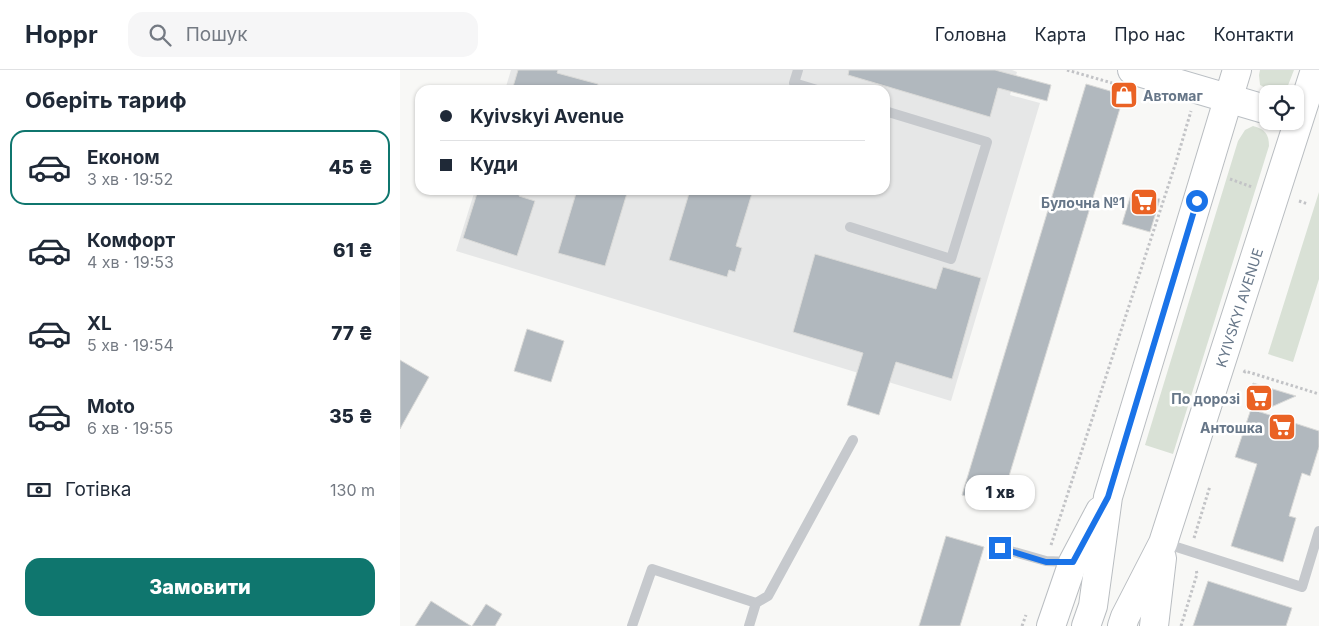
<!DOCTYPE html>
<html lang="uk">
<head>
<meta charset="utf-8">
<style>
	:root { --surface:#fff; --page:#f6f6f7; --text:#1f2937; --muted:#747a83; --line:#e0e1e3; --accent:#0f766e }
	body { margin:0; font-family:Inter,sans-serif; background:var(--page); color:var(--text); height:100vh; display:flex; flex-direction:column; font-size:19px; white-space:nowrap }
	* { box-sizing:border-box; margin:0 }
	p { font-size:16px; color:var(--muted) }
	.icon { flex:none; width:28px; height:28px; fill:none; stroke:currentColor; stroke-width:2; stroke-linecap:round; stroke-linejoin:round }
	.map { position:relative; flex:1; overflow:hidden }
	.sheet { display:flex; flex-direction:column; background:var(--surface); width:400px }
	.sheet>* { flex:none }
	.hud { position:absolute; left:15px; top:15px; width:475px; height:110px; border-radius:15px; box-shadow:0 1px 4px #0004; display:grid; align-content:center; height:110px; padding:0 25px; background:var(--surface) }
	.tools { position:absolute; left:859px; top:15px; display:grid; gap:10px }
	.tools a { display:grid; place-items:center; width:45px; height:45px; border-radius:10px; background:var(--surface); box-shadow:0 1px 4px #0004; font-size:25px }
	.end { position:absolute; width:22px; height:22px; margin:-11px; border:6px solid #1a73e8; background:#fff; box-shadow:0 0 0 2px #fff }
	.from { border-radius:50% }
	.bubble { position:absolute; height:35px; border-radius:15px; background:var(--surface); box-shadow:0 1px 4px #0004; font-size:16px; font-weight:800; line-height:35px; text-align:center }
	.hud b { display:flex; align-items:center; gap:18px; height:48px; font-size:19px }
	.hud b+b { border-top:1px solid var(--line) }
	.hud i { width:12px; height:12px; background:var(--text) }
	ul { padding:0; list-style:none }
	li { display:flex; align-items:center; gap:15px; height:75px; margin:0 10px 8px; padding:0 15px; border:2px solid transparent; border-radius:15px }
	li div { flex:1 }
	li b { display:block; font-size:19px }
	li em { font-style:normal; font-weight:800 }
	li.on { border-color:var(--accent) }
	li>.icon { width:45px; height:45px; stroke-width:1.5 }
	h2 { padding:0 25px; font-size:22px; line-height:60px }
	.pay { display:flex; align-items:center; gap:12px; height:55px; padding:0 25px; font-size:19px }
	.pay p { margin-inline-start:auto }
	.primary-button { display:flex; gap:10px; margin-top:auto; padding:10px 25px }
	.primary-button a { flex:1; height:58px; border-radius:15px; background:var(--accent); color:#fff; font-size:20px; font-weight:800; line-height:58px; text-align:center }
	header { display:flex; align-items:center; gap:30px; box-sizing:border-box; height:70px; padding:0 25px; background:var(--surface); border-bottom:1px solid var(--line) }
	header strong { font-size:24px }
	nav { display:flex; gap:28px; margin-inline-start:auto; font-size:18px }
	.search { width:350px; height:45px; background:var(--page); display:flex; align-items:center; gap:12px; box-sizing:border-box; padding:0 18px; border-radius:15px; color:var(--muted); font-size:19px }
	main { display:flex; flex:1; min-height:0 }
	.map>svg:first-child { display:block }
</style>
</head>
<body>
<header>
<strong>Hoppr</strong>
<div class="search"><svg class="icon" aria-label="search" viewBox="0 0 24 24"><circle cx="10" cy="10" r="6"/><path d="M15 15l6 6"/></svg>Пошук</div>
<nav><a>Головна</a><a>Карта</a><a>Про нас</a><a>Контакти</a></nav>
</header>
<main>
<section class="sheet">
<h2>Оберіть тариф</h2>
<ul>
<li class="on"><svg class="icon" aria-label="car" viewBox="0 0 24 24"><path d="M5 17H2v-5l4-1 3-4h7l3 4 3 1v5h-3M9 17h6M6 11h13"/><circle cx="7" cy="17" r="2"/><circle cx="17" cy="17" r="2"/></svg><div><b>Економ</b><p>3 хв · 19:52</p></div><em>45 ₴</em></li>
<li><svg class="icon" aria-label="car" viewBox="0 0 24 24"><path d="M5 17H2v-5l4-1 3-4h7l3 4 3 1v5h-3M9 17h6M6 11h13"/><circle cx="7" cy="17" r="2"/><circle cx="17" cy="17" r="2"/></svg><div><b>Комфорт</b><p>4 хв · 19:53</p></div><em>61 ₴</em></li>
<li><svg class="icon" aria-label="car" viewBox="0 0 24 24"><path d="M5 17H2v-5l4-1 3-4h7l3 4 3 1v5h-3M9 17h6M6 11h13"/><circle cx="7" cy="17" r="2"/><circle cx="17" cy="17" r="2"/></svg><div><b>XL</b><p>5 хв · 19:54</p></div><em>77 ₴</em></li>
<li><svg class="icon" aria-label="car" viewBox="0 0 24 24"><path d="M5 17H2v-5l4-1 3-4h7l3 4 3 1v5h-3M9 17h6M6 11h13"/><circle cx="7" cy="17" r="2"/><circle cx="17" cy="17" r="2"/></svg><div><b>Moto</b><p>6 хв · 19:55</p></div><em>35 ₴</em></li>
</ul>
<div class="pay"><svg class="icon" aria-label="cash" viewBox="0 0 24 24"><path d="M3 7h18v10H3z"/><circle cx="12" cy="12" r="2"/></svg>Готівка<p>130 m</p></div>
<div class="primary-button"><a>Замовити</a></div>
</section>
<div class="map">
<svg width="919" height="556" viewBox="0 0 919 556">
	<rect width="100%" height="100%" fill="#f8f8f6"/>
	<path fill="#e6e7e7" d="M111 0H612L617 2 610 25 640 33 551 331 56 181 75 120H485V20H105Z"/>
	<path fill="#d9e1d6" d="M860 0H894L887 18C875 23 871 21 860 15L859 5Z
		M853 56C865 59 869 64 869 76L773 384 745 375 838 71 845 60Z
		M919 122V209L893 292 868 284Z"/>
	<path fill="#b1b8be" stroke="#dadad8" d="M118 0H158L157 3 198 14V20H112Z
		M449 0H595L651 15 647 31 598 18 590 47 448 5Z
		M686 14 724 25 600 436 562 425Z
		M78 120H121L119 126 135 131 117 186 63 168Z
		M177 120H228L205 196 158 183Z
		M290 120H353L336 176 342 178 335 202 329 200 327 207 269 190Z
		M732 121 760 129 750 162 722 154Z
		M415 184 536 219 543 197 581 208 552 309 496 292 479 345 447 335 463 283 393 262Z
		M127 259 164 271 151 312 114 301Z
		M0 290 29 307 0 359Z
		M853 313 896 326 860 342 846 337Z
		M851 339 919 361V377L910 406 902 403 889 446 896 448 883 492 831 476 857 394 835 387Z
		M546 466 584 477 560 556H519Z
		M808 511 892 538 886 556H793Z
		M31 531 71 556H15Z
		M86 534 102 544 95 556H72Z"/>
	<g fill="none" stroke-linecap="round" stroke-linejoin="round">
		<g stroke="#babfc4" stroke-width="30">
			<path id="secondary" d="M732 0 868 40"/>
		</g>
		<g stroke="#b9bdc1" stroke-width="30">
			<g id="primary">
				<path d="M651 556 673 492 700 441"/>
				<path d="M686 556 693 536 708 427 837 0"/>
				<path id="s1" d="M722 556 725 547 763 473 915 0"/>
				<path d="M754 556 762 488"/>
			</g>
		</g>
		<path stroke="#c2c3c6" stroke-width="3" stroke-dasharray="2.5 2.5" stroke-linecap="butt" d="M667 0 712 13
			M830 109 852 117
			M899 131 908 134
			M844 303 845 301 919 324
			M794 468 810 416
			M651 475 776 92 791 41
			M622 556 626 545
			M781 556 797 504 796 499"/>
		<path stroke="#c6c9cd" stroke-width="10" d="M398 0 394 13 417 20
			M450 157 551 189 587 72 485 41
			M764 473 902 517 919 461
			M600 478 646 491 672 492
			M356 533 368 526 453 370
			M232 556 252 499 356 533 349 556"/>
		<use href="#secondary" stroke="#fff" stroke-width="28"/>
		<use href="#primary" stroke="#fff" stroke-width="28"/>
	</g>
	<g fill="none" stroke-linecap="round" stroke-linejoin="round">
		<path stroke="#1a73e8" stroke-width="6" d="M600 478 646 492H673L708 427 797 131"/>
	</g>
	<defs>
		<g id="shop-square" transform="scale(1.4375)"><rect x="-9" y="-9" width="18" height="18" rx="4" fill="#ea6224" stroke="#fff"/><path d="M-5-2.5h2.3a2.7 3.5 0 0 1 5.4 0H5L5.5 6h-11ZM-1.5-2.5h3a1.5 2.3 0 0 0-3 0Z" fill="#fff"/></g>
		<g id="supermarket-square" transform="scale(1.4375)"><rect x="-9" y="-9" width="18" height="18" rx="4" fill="#ea6224" stroke="#fff"/><path d="M-6-5.5h2.5l.6 2H6L4.5 2H-2.5L-4.4-4H-6ZM-1.5 3.2a1.3 1.3 0 1 0 .1 0ZM3 3.2a1.3 1.3 0 1 0 .1 0Z" fill="#fff"/></g>
	</defs>
	<g fill-rule="evenodd">
		<use href="#shop-square" x="724" y="25"/>
		<use href="#supermarket-square" x="744" y="132"/>
		<use href="#supermarket-square" x="859" y="328"/>
		<use href="#supermarket-square" x="882" y="357"/>
	</g>
	<g text-anchor="middle" dominant-baseline="central" stroke-width="5" stroke-linejoin="round" paint-order="stroke">
		<g font-size="14" font-weight="bold" fill="#667688" stroke="#fff" text-anchor="end">
			<text x="743" y="25" text-anchor="start">Автомаг</text>
			<text x="725" y="132">Булочна №1</text>
			<text x="840" y="328">По дорозі</text>
			<text x="863" y="357">Антошка</text>
		</g>
		<g font-size="14" fill="#667688" stroke="#fff">
			<text stroke="none"><textPath href="#s1" startOffset="340">KYIVSKYI AVENUE</textPath></text>
		</g>
	</g>
</svg>
<div class="tools">
<a><svg class="icon" aria-label="locate" viewBox="0 0 24 24"><circle cx="12" cy="12" r="6"/><path d="M12 2v4M12 18v4M2 12h4M18 12h4"/></svg></a>
</div>
<i class="end from" style="left:797px;top:131px"></i>
<i class="end" style="left:600px;top:478px"></i>
<div class="bubble" style="left:565px;top:405px;width:70px">1 хв</div>
<div class="hud">
<b><i class="from"></i>Kyivskyi Avenue</b>
<b><i></i>Куди</b>
</div>
</div>
</main>
</body>
</html>
